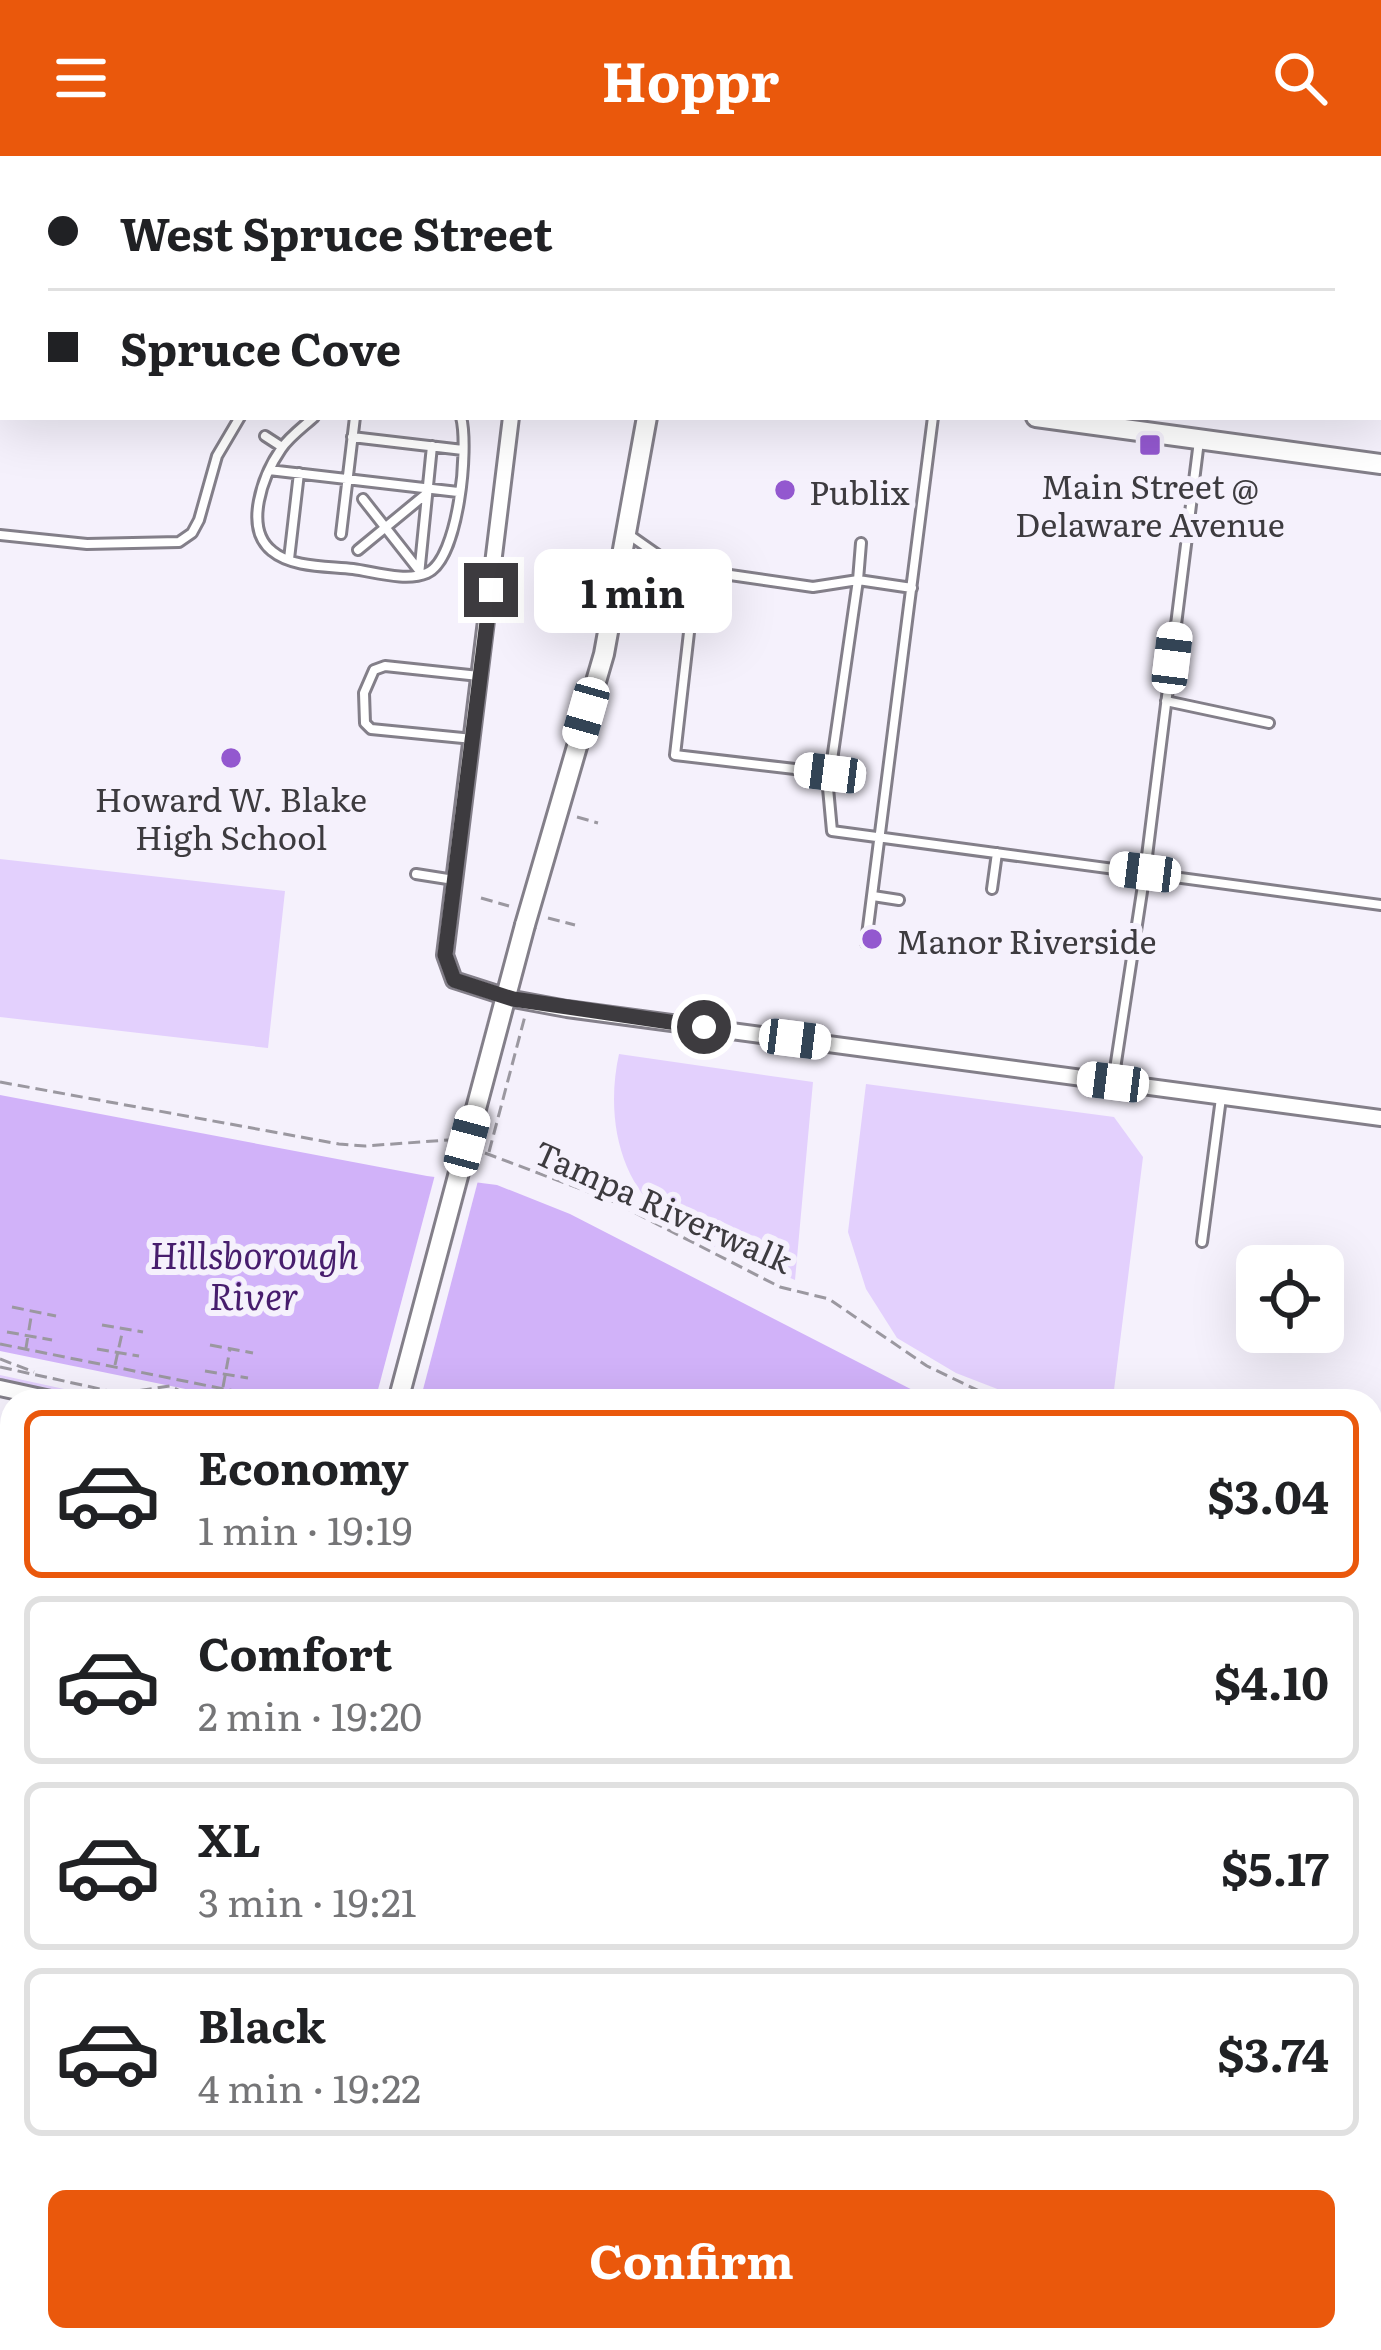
<!DOCTYPE html>
<html lang="en">
<head>
<meta charset="utf-8">
<style>
	:root { --surface:#fff; --page:#f6f6f6; --text:#202124; --muted:#757577; --line:#e0e0e0; --accent:#ea580c }
	body { margin:0; font-family:Literata,serif; background:var(--page); color:var(--text); height:100vh; display:flex; flex-direction:column; font-size:45px; white-space:nowrap }
	* { box-sizing:border-box; margin:0 }
	p { font-size:39px; color:var(--muted) }
	.icon { flex:none; width:66px; height:66px; fill:none; stroke:currentColor; stroke-width:2; stroke-linecap:round; stroke-linejoin:round }
	.map { position:relative; flex:1; overflow:hidden }
	.drawer { position:absolute; left:0px; top:1233px; width:1383px; height:963px; display:flex; flex-direction:column; background:var(--surface); border-radius:36px 36px 0 0; box-shadow:0 12px 48px #0002 }
	.drawer>* { flex:none }
	.hud { position:absolute; left:0px; top:0px; width:1383px; height:264px; box-shadow:0 12px 48px #0002; display:grid; align-content:center; height:264px; padding:0 48px; background:var(--surface) }
	.fabs { position:absolute; left:1236px; top:1089px; display:grid; gap:24px }
	.fabs a { display:grid; place-items:center; width:108px; height:108px; border-radius:18px; background:var(--surface); box-shadow:0 12px 48px #0002; font-size:60px }
	.end { position:absolute; width:54px; height:54px; margin:-27px; border:15px solid #3d3b3f; background:#fff; box-shadow:0 0 0 6px #fff }
	.from { border-radius:50% }
	.bubble { position:absolute; height:84px; border-radius:18px; background:var(--surface); box-shadow:0 12px 48px #0002; font-size:39px; font-weight:700; line-height:84px; text-align:center }
	.car { position:absolute; width:36px; height:72px; margin:-36px -18px; border-radius:15px; box-shadow:0 0 9px 3px #0007; background:linear-gradient(#fff 24%,#345 0 40%,#fff 0 76%,#345 0 86%,#fff 0) }
	.hud b { display:flex; align-items:center; gap:42px; height:114px; font-size:45px }
	.hud b+b { border-top:3px solid var(--line) }
	.hud i { width:30px; height:30px; background:var(--text) }
	ul { padding:21px 0 0; list-style:none }
	li { display:flex; align-items:center; gap:36px; height:168px; margin:0 24px 18px; padding:0 24px; border:6px solid var(--line); border-radius:18px }
	li div { flex:1 }
	li b { display:block; font-size:45px }
	li em { font-style:normal; font-weight:700 }
	li.on { border-color:var(--accent) }
	li>.icon { width:108px; height:108px; stroke-width:1.5 }
	.primary-button { display:flex; gap:24px; margin-top:auto; padding:24px 48px }
	.primary-button a { flex:1; height:138px; border-radius:18px; background:var(--accent); color:#fff; font-size:48px; font-weight:700; line-height:138px; text-align:center }
	header { display:flex; justify-content:space-between; align-items:center; height:156px; padding:0 48px; background:var(--accent); color:#fff; font-size:54px; font-weight:700 }
	.map>svg:first-child { display:block }
</style>
</head>
<body>
<header><svg class="icon" aria-label="menu" viewBox="0 0 24 24"><path d="M4 6h16M4 12h16M4 18h16"/></svg>Hoppr<svg class="icon" aria-label="search" viewBox="0 0 24 24"><circle cx="10" cy="10" r="6"/><path d="M15 15l6 6"/></svg></header>
<div class="map">
<svg width="1381" height="2194" viewBox="0 0 1381 2194">
	<rect width="100%" height="100%" fill="#f5f1fc"/>
	<path fill="#e3d0fd" d="M0 703 285 735 268 892 0 861Z
		M619 898 813 926 795 1124C755 1106 705 1091 669 1065 617 1026 606 957 619 898Z
		M866 928 1114 961 1143 1001 1113 1242 1109 1245 1026 1244 956 1217 897 1182 866 1133 848 1076Z
		M0 1219 119 1245H94L0 1224Z"/>
	<path fill="#d1b2f9" d="M0 939 427 1020 497 1029 570 1058 934 1245H244L0 1195Z
		M1371 1649 1381 1661V2194H1267L1260 2184H1371Z"/>
	<path fill="#f5f1fc" d="M436 1015 479 1021 420 1245H375Z"/>
	<g fill="none" stroke-linecap="round" stroke-linejoin="round">
		<g stroke="#837f89" stroke-width="14">
			<path id="service" d="M314 261C303 271 289 281 281 293 263 319 243 372 272 395 292 412 329 410 353 413 375 416 406 426 427 417 459 403 469 291 461 261
				M265 280 282 291
				M352 281 463 294
				M269 314 458 336
				M363 343 418 413
				M341 378 355 261
				M628 378 675 411 813 431 858 424 861 387
				M0 379 87 388 179 386 192 377 199 364 217 300 240 261
				M358 394 426 338
				M289 403 299 317
				M696 415 675 599 829 617
				M419 419 432 290
				M912 432 858 424 828 632 832 675 1381 749
				M616 444 675 411
				M1166 545 1269 567
				M473 583 371 573 365 567 364 537 374 514 385 510 479 520
				M416 718 454 724
				M992 733 997 697
				M873 740 899 744
				M866 787 933 261
				M1113 926 1145 716 1199 285
				M1202 1086 1221 942
				M0 1889 12 1881
				M0 2131 12 2133
				M987 2184 993 2194
				M354 2194 355 2184
				M488 2194 489 2184"/>
		</g>
		<g stroke="#837f89" stroke-width="20">
			<path id="minor" d="M511 261 445 799 454 824 513 843 567 853 1381 962
				M0 1232 60 1245
				M0 1502 12 1503
				M0 2013H12
				M840 2184 846 2194
				M1132 2184 1138 2194
				M618 2194 620 2184
				M679 2194 681 2184"/>
		</g>
		<g stroke="#837f89" stroke-width="24">
			<path id="tertiary" d="M498 0 519 3
				M102 3 110 0
				M689 3V0
				M0 34H3
				M1036 261 1381 308
				M525 769 604 498 647 261
				M0 1709 12 1711
				M225 2194 227 2184"/>
		</g>
		<g stroke="#d4d4d5" stroke-width="33">
			<path id="motorway" d="M998 0 1015 3
				M1380 64H1381"/>
		</g>
		<path stroke="#9b98a0" stroke-width="3" stroke-dasharray="12 6" stroke-linecap="butt" d="M577 661 598 667
			M481 742 509 750
			M548 762 575 769
			M0 926 339 988 365 990 448 984
			M489 996 525 860
			M485 997 610 1044 780 1131 829 1143 927 1210 1000 1245
			M12 1151 56 1160
			M102 1169 143 1176
			M7 1176 52 1184
			M0 1188 244 1237
			M210 1189 253 1197
			M26 1192 32 1155
			M97 1193 139 1200
			M0 1203 34 1216
			M115 1209 123 1173
			M0 1211 155 1245
			M205 1215 248 1222
			M223 1231 230 1193
			M122 1237 170 1230 200 1245"/>
		<use href="#service" stroke="#fff" stroke-width="8"/>
		<use href="#minor" stroke="#fff" stroke-width="14"/>
		<use href="#tertiary" stroke="#fff" stroke-width="18"/>
		<use href="#motorway" stroke="#a383cc" stroke-width="27"/>
		<g stroke="#837f89" stroke-width="24" stroke-linecap="butt">
			<path id="tertiary-bridge" d="M398 1245 525 769"/>
		</g>
		<use href="#tertiary-bridge" stroke="#fff" stroke-width="18"/>
	</g>
	<g fill="none" stroke-linecap="round" stroke-linejoin="round">
		<path stroke="#3d3b3f" stroke-width="15" d="M491 434 445 799 454 824 513 843 704 871"/>
	</g>
	<g fill="#9358cf" stroke="#f5f1fc" stroke-width="4.5">
		<rect x="1138" y="277" width="24" height="24" rx="6"/>
		<circle cx="785" cy="334" r="12"/>
		<circle cx="231" cy="602" r="12"/>
		<circle cx="872" cy="783" r="12"/>
	</g>
	<g text-anchor="middle" dominant-baseline="central" stroke-width="12" stroke-linejoin="round" paint-order="stroke">
		<g font-size="33" fill="#3d3b3f" stroke="#f5f1fc">
			<text x="1150" y="328">Main Street @<tspan x="1150" dy="38">Delaware Avenue</tspan></text>
			<text x="809" y="334" text-anchor="start">Publix</text>
			<text x="231" y="641">Howard W. Blake<tspan x="231" dy="38">High School</tspan></text>
			<text x="896" y="783" text-anchor="start">Manor Riverside</text>
		</g>
		<g font-size="33" fill="#3d3b3f" stroke="#f5f1fc">
			<text transform="translate(664 1049) rotate(24)">Tampa Riverwalk</text>
		</g>
		<g font-size="36" font-style="italic" fill="#471d6d" stroke="#f5f1fc">
			<text x="254" y="1097">Hillsborough<tspan x="254" dy="41">River</tspan></text>
		</g>
	</g>
</svg>
<div class="fabs">
<a><svg class="icon" aria-label="locate" viewBox="0 0 24 24"><circle cx="12" cy="12" r="6"/><path d="M12 2v4M12 18v4M2 12h4M18 12h4"/></svg></a>
</div>
<i class="end from" style="left:704px;top:871px"></i>
<i class="end" style="left:491px;top:434px"></i>
<div class="bubble" style="left:534px;top:393px;width:198px">1 min</div>
<i class="car" style="left:1172px;top:502px;rotate:7deg"></i>
<i class="car" style="left:586px;top:557px;rotate:196deg"></i>
<i class="car" style="left:830px;top:617px;rotate:277deg"></i>
<i class="car" style="left:1145px;top:716px;rotate:277deg"></i>
<i class="car" style="left:795px;top:883px;rotate:97deg"></i>
<i class="car" style="left:1113px;top:926px;rotate:277deg"></i>
<i class="car" style="left:467px;top:985px;rotate:15deg"></i>
<div class="hud">
<b><i class="from"></i>West Spruce Street</b>
<b><i></i>Spruce Cove</b>
</div>
<section class="drawer">
<ul>
<li class="on"><svg class="icon" aria-label="car" viewBox="0 0 24 24"><path d="M5 17H2v-5l4-1 3-4h7l3 4 3 1v5h-3M9 17h6M6 11h13"/><circle cx="7" cy="17" r="2"/><circle cx="17" cy="17" r="2"/></svg><div><b>Economy</b><p>1 min · 19:19</p></div><em>$3.04</em></li>
<li><svg class="icon" aria-label="car" viewBox="0 0 24 24"><path d="M5 17H2v-5l4-1 3-4h7l3 4 3 1v5h-3M9 17h6M6 11h13"/><circle cx="7" cy="17" r="2"/><circle cx="17" cy="17" r="2"/></svg><div><b>Comfort</b><p>2 min · 19:20</p></div><em>$4.10</em></li>
<li><svg class="icon" aria-label="car" viewBox="0 0 24 24"><path d="M5 17H2v-5l4-1 3-4h7l3 4 3 1v5h-3M9 17h6M6 11h13"/><circle cx="7" cy="17" r="2"/><circle cx="17" cy="17" r="2"/></svg><div><b>XL</b><p>3 min · 19:21</p></div><em>$5.17</em></li>
<li><svg class="icon" aria-label="car" viewBox="0 0 24 24"><path d="M5 17H2v-5l4-1 3-4h7l3 4 3 1v5h-3M9 17h6M6 11h13"/><circle cx="7" cy="17" r="2"/><circle cx="17" cy="17" r="2"/></svg><div><b>Black</b><p>4 min · 19:22</p></div><em>$3.74</em></li>
</ul>
<div class="primary-button"><a>Confirm</a></div>
</section>
</div>
</body>
</html>
